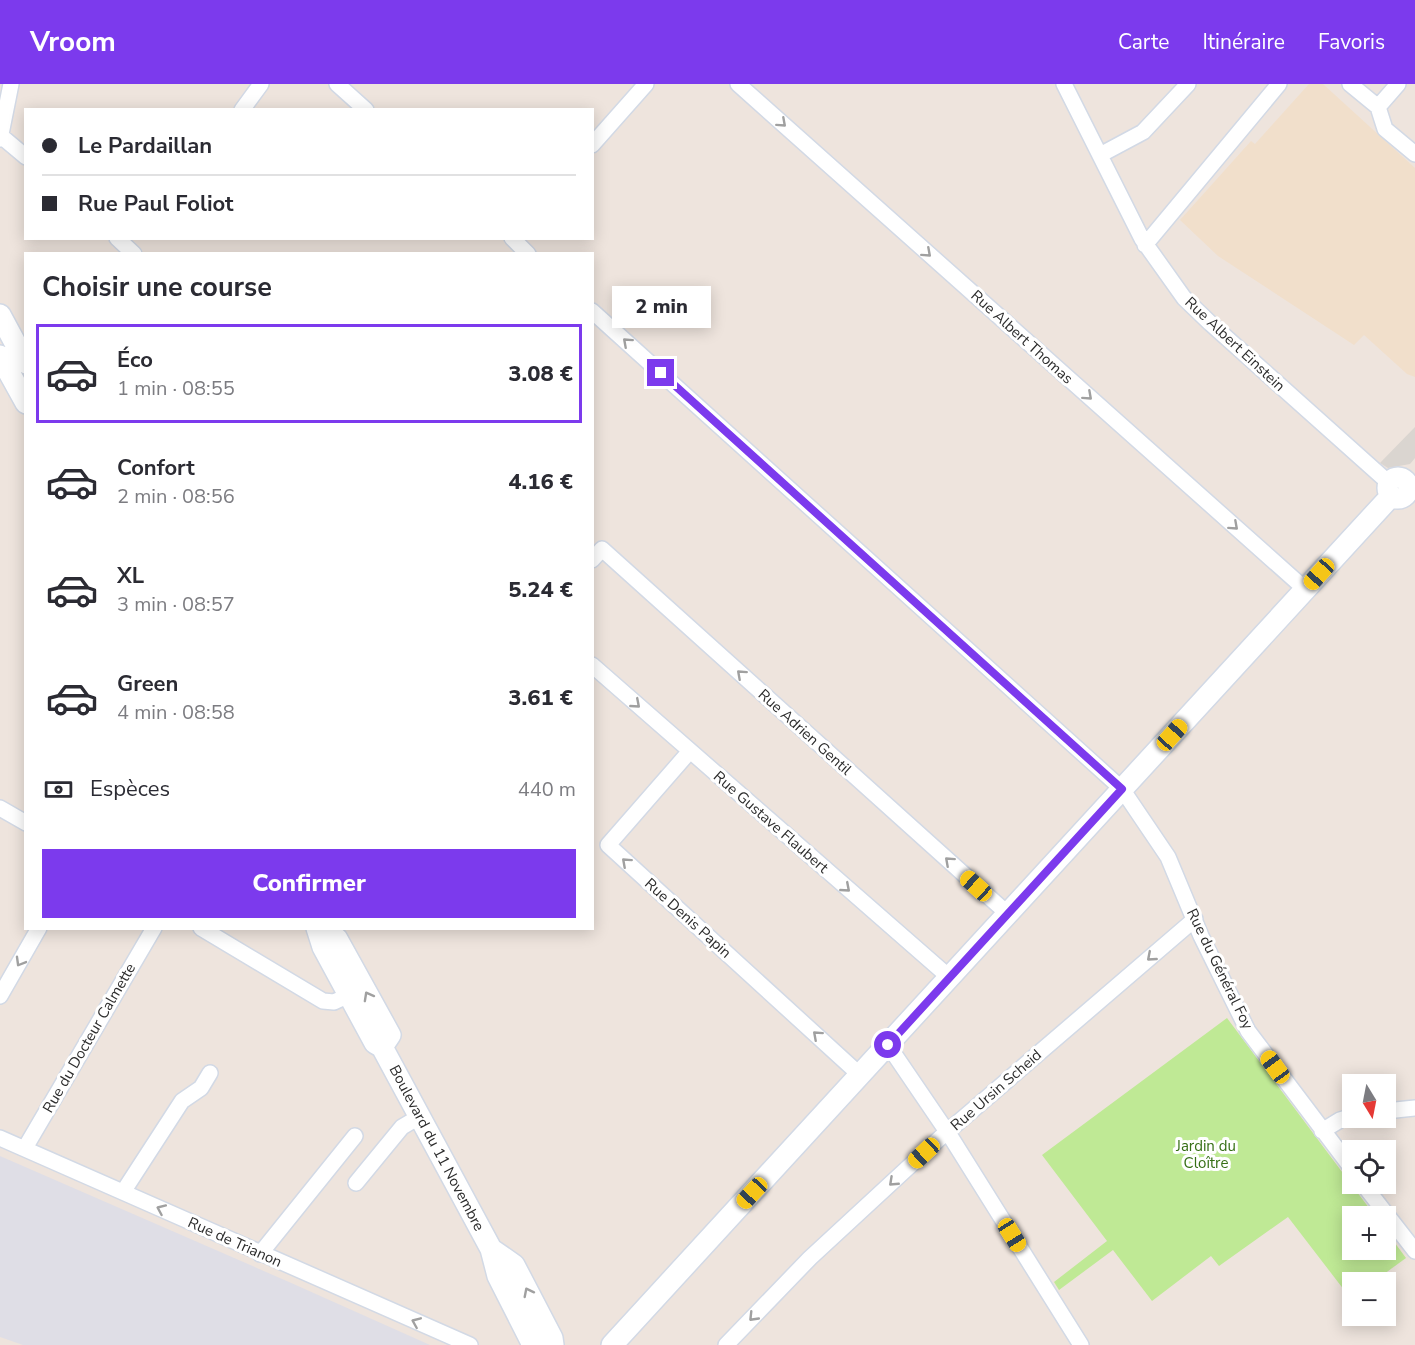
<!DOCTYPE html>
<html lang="fr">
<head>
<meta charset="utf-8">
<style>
	:root { --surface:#fff; --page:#f2f2f3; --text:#2b2b33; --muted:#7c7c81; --line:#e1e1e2; --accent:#7c3aed }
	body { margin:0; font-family:"Nunito Sans",sans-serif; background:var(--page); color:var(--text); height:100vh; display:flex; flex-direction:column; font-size:22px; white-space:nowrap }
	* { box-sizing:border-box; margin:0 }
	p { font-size:20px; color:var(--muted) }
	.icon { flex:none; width:33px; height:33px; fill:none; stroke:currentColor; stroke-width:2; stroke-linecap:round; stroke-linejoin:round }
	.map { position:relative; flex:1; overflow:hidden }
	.sheet { position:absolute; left:24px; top:168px; width:570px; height:678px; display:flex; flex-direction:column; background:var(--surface); border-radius:0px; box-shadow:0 3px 15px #0003 }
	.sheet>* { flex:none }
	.top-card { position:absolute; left:24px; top:24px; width:570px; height:132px; border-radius:0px; box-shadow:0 3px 15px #0003; display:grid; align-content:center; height:132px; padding:0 18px; background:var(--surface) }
	.needle { width:39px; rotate:170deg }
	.buttons { position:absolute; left:1342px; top:990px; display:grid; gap:12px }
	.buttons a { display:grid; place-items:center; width:54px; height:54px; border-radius:0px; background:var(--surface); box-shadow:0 3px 15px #0003; font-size:30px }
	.end { position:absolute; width:27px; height:27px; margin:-14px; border:8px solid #7c3aed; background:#fff; box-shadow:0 0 0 3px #fff }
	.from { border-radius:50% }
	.bubble { position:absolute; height:42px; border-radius:0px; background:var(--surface); box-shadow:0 3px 15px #0003; font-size:20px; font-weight:800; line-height:42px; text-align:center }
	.car { position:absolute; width:18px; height:36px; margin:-18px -9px; border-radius:8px; box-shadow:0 0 4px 2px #0007; background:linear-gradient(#f5c518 24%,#345 0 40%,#f5c518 0 76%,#345 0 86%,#f5c518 0) }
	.top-card b { display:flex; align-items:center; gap:21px; height:57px; font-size:22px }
	.top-card b+b { border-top:2px solid var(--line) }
	.top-card i { width:15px; height:15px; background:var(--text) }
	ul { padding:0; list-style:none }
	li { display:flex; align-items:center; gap:18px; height:99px; margin:0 12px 9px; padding:0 6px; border:3px solid transparent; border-radius:0px }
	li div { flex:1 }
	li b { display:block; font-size:22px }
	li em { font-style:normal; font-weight:800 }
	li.current { border-color:var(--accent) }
	li>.icon { width:54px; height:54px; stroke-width:1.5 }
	h2 { padding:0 18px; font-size:27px; line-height:72px }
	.pay { display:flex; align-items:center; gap:15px; height:66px; padding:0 18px; font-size:22px }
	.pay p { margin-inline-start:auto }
	.button { display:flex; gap:12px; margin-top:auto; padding:12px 18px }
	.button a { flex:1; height:69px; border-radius:0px; background:var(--accent); color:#fff; font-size:24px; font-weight:800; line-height:69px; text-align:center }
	header { display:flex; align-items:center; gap:36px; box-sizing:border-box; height:84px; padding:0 30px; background:var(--accent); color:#fff }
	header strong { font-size:28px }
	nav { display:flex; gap:33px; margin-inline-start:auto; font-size:21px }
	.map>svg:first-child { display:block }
</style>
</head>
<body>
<header>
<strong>Vroom</strong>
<nav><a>Carte</a><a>Itinéraire</a><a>Favoris</a></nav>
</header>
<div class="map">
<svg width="1415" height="1261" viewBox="0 0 1415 1261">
	<rect width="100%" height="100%" fill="#eee4dd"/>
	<path fill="#dfdee6" d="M0 1072 289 1198 430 1261H23L0 1253Z"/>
	<path fill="#f1dfcb" d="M1309 0H1323L1415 84V293L1407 290 1364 251 1354 261 1218 172 1180 136 1251 57 1255 60Z"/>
	<path fill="#bfe995" d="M1227 934 1375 1132H1353V1166H1386V1147L1406 1174 1373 1198H1353V1213L1351 1215 1288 1133 1219 1182 1211 1172 1152 1217 1113 1166 1059 1206 1054 1198 1107 1157 1042 1071Z"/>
	<path fill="#dad5d0" d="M1415 343V374L1410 380 1388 384 1380 379Z"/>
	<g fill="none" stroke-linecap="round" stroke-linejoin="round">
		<g stroke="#d2d9e5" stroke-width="18">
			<path id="street" d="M337 0 366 26
				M738 0 1305 505
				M1064 0 1142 155 1184 214 1210 239 1389 399
				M1350 0 1378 23 1385 45 1415 70
				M1378 23 1398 0
				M242 26 261 0
				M1 52 26 73
				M0 55 11 0
				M592 61 646 0
				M1100 71 1143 48 1188 0
				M117 154 134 170
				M512 154 528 170
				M1145 161 1279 0
				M592 227 1122 705 1168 773 1201 852 1248 947 1353 1086
				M592 476 602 465 1008 830
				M592 581 949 893
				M690 667 608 761 860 991
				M0 724 26 739
				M201 844 323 917 334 918 349 911
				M0 912 39 844
				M888 961 952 1055 1081 1261
				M1386 1027 1415 1024
				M1322 1047 1340 1036 1353 1032
				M0 1054 470 1261
				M25 1064 154 844
				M356 1099 402 1043 419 1033
				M1363 1100 1415 1167
				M123 1108 182 1017 201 1004 210 989
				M260 1170 355 1052
				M726 1261 810 1174 940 1054 1195 835"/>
		</g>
		<g stroke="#d2d9e5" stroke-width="24">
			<path id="secondary" d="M0 231 26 279
				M0 272 26 319
				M1388 404a10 10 0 1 1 20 0a10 10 0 1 1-20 0Z
				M317 844 323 863 375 959 382 963 491 1165 498 1192 533 1261
				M324 844 337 855 390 951 382 963
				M491 1165 514 1181 552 1254 553 1261
				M612 1261 1391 412"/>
		</g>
		<use href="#street" stroke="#fff" stroke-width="15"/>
		<use href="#secondary" stroke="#fff" stroke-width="21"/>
	</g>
	<defs><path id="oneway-chevron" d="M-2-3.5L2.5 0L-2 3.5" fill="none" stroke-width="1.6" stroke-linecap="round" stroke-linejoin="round" transform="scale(1.5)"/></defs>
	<g stroke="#a0a0a0">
		<use href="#oneway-chevron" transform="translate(782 39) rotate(42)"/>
		<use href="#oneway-chevron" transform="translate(927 169) rotate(42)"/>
		<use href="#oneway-chevron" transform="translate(627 258) rotate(-138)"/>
		<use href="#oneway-chevron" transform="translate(1088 312) rotate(42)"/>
		<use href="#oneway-chevron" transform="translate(1234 442) rotate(42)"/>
		<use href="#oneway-chevron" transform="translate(741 590) rotate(-138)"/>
		<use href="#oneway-chevron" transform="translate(636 620) rotate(41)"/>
		<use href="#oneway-chevron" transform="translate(949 777) rotate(-138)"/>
		<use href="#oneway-chevron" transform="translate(626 778) rotate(-138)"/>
		<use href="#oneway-chevron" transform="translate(846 804) rotate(41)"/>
		<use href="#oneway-chevron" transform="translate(1151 873) rotate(139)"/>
		<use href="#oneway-chevron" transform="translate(20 878) rotate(120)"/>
		<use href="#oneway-chevron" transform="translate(368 912) rotate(-119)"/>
		<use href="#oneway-chevron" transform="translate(817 951) rotate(-138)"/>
		<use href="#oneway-chevron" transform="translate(893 1098) rotate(137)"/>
		<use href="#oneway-chevron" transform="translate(161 1125) rotate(-156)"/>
		<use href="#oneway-chevron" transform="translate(528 1208) rotate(-117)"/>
		<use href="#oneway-chevron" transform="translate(753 1233) rotate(134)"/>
		<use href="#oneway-chevron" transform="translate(416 1238) rotate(-157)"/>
	</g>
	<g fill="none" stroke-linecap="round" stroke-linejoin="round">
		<path stroke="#7c3aed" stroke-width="8" d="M661 289 1122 705 888 961"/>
	</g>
	<g text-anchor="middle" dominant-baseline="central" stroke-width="6" stroke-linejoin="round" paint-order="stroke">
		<g font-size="15" fill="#2c2c2c" stroke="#fff">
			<text transform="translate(1022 253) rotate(42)">Rue Albert Thomas</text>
			<text transform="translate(1235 260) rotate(43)">Rue Albert Einstein</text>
			<text transform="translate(805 648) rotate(42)">Rue Adrien Gentil</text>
			<text transform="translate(771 738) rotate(41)">Rue Gustave Flaubert</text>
			<text transform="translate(688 834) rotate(42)">Rue Denis Papin</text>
			<text transform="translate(1220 885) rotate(64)">Rue du Général Foy</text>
			<text transform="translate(89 954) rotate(-60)">Rue du Docteur Calmette</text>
			<text transform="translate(996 1006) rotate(-41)">Rue Ursin Scheid</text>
			<text transform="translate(437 1064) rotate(62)">Boulevard du 11 Novembre</text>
			<text transform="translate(235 1158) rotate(24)">Rue de Trianon</text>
		</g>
		<g font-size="15" fill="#366f15" stroke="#fff">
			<text x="1206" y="1062">Jardin du<tspan x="1206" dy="17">Cloître</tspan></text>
		</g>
	</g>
</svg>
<div class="buttons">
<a><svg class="needle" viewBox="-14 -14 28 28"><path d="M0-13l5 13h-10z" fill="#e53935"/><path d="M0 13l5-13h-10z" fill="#7c7c81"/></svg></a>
<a><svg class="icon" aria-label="locate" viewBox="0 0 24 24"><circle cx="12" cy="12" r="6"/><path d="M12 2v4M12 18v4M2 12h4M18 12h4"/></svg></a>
<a>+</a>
<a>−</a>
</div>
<i class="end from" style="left:888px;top:961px"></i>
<i class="end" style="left:661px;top:289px"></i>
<div class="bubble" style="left:612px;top:202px;width:99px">2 min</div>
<i class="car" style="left:1319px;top:490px;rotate:222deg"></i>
<i class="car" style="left:1172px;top:651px;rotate:42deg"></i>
<i class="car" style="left:976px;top:802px;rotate:312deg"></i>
<i class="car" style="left:1275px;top:983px;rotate:324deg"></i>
<i class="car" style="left:924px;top:1069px;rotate:227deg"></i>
<i class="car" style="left:752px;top:1109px;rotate:223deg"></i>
<i class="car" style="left:1012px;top:1151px;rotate:148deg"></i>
<div class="top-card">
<b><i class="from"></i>Le Pardaillan</b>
<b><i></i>Rue Paul Foliot</b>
</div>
<section class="sheet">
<h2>Choisir une course</h2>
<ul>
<li class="current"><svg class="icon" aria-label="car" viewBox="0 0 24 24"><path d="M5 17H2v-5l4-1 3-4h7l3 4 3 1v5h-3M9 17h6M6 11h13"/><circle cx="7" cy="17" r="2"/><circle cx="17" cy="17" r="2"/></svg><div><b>Éco</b><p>1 min · 08:55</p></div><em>3.08 €</em></li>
<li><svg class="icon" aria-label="car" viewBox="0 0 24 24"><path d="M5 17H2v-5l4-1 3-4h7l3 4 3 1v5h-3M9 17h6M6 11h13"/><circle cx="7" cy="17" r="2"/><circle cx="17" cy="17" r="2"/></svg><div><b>Confort</b><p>2 min · 08:56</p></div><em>4.16 €</em></li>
<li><svg class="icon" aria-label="car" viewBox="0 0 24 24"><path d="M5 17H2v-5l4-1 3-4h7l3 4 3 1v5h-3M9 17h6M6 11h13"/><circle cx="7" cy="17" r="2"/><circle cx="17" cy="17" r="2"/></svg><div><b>XL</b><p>3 min · 08:57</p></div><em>5.24 €</em></li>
<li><svg class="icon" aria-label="car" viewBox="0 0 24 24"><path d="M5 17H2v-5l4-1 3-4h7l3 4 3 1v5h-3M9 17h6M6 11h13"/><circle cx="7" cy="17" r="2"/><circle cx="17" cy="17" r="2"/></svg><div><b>Green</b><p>4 min · 08:58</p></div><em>3.61 €</em></li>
</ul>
<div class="pay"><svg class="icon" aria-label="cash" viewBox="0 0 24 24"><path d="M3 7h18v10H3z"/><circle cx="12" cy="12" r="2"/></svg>Espèces<p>440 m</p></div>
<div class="button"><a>Confirmer</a></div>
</section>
</div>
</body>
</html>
